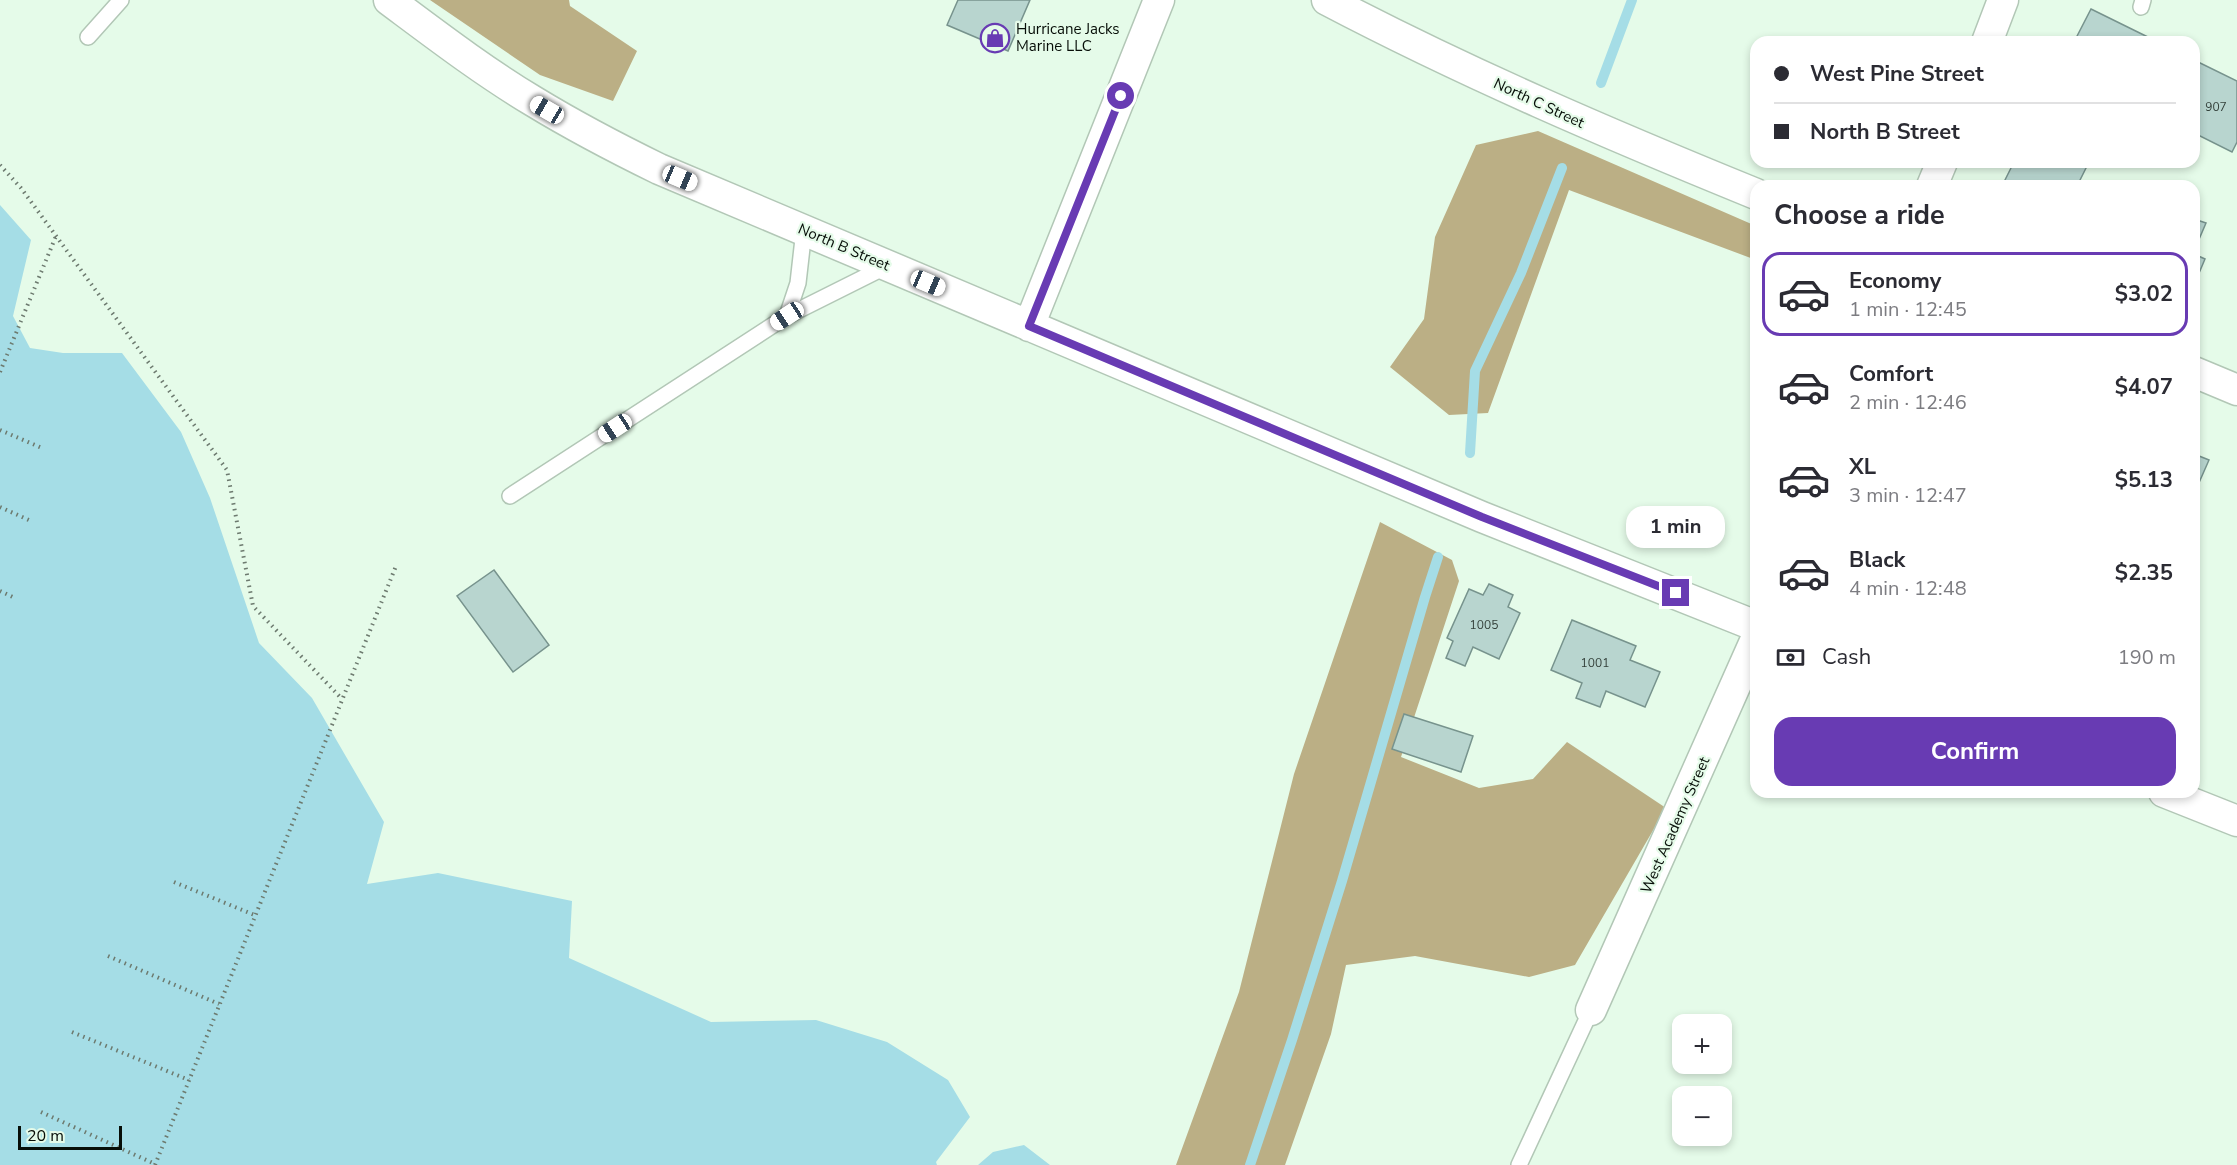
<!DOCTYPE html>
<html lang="en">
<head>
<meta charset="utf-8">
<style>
	:root { --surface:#fff; --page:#f7f7f7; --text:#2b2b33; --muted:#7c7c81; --line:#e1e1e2; --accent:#683bb3 }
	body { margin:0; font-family:"Nunito Sans",sans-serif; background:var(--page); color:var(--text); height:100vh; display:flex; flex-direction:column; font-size:22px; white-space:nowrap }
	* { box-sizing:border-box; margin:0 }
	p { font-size:20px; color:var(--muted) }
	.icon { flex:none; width:33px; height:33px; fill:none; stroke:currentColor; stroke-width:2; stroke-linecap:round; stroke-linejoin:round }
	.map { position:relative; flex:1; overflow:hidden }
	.drawer { position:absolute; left:1750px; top:180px; width:450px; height:618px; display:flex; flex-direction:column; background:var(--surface); border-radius:18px; box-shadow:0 3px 9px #0003 }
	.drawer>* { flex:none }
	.banner { position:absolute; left:1750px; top:36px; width:450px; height:132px; border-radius:18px; box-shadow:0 3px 9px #0003; display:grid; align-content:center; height:132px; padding:0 24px; background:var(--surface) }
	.buttons { position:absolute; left:1672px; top:1014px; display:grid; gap:12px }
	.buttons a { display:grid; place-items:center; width:60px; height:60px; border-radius:12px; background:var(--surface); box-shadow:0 3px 9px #0003; font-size:30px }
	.scale { position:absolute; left:18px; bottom:15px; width:104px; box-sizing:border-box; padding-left:6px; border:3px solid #070e08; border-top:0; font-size:16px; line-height:21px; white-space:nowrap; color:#070e08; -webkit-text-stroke:4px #e5fbe9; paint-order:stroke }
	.end { position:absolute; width:27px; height:27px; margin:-14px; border:8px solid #683bb3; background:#fff; box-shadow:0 0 0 3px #fff }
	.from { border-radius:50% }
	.bubble { position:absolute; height:42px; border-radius:18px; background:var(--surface); box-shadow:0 3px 9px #0003; font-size:20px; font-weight:700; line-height:42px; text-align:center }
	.car { position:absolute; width:18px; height:36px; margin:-18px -9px; border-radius:8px; box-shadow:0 0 4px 2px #0007; background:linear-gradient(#fff 24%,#345 0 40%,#fff 0 76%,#345 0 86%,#fff 0) }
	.banner b { display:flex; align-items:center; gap:21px; height:57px; font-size:22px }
	.banner b+b { border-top:2px solid var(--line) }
	.banner i { width:15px; height:15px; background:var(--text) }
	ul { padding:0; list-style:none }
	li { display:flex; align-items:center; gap:18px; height:84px; margin:0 12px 9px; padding:0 12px; border:3px solid transparent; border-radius:18px }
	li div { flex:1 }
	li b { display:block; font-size:22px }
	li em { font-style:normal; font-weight:700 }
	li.current { border-color:var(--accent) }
	li>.icon { width:54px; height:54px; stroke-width:1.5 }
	h2 { padding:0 24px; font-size:27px; line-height:72px }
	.pay { display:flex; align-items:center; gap:15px; height:66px; padding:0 24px; font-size:22px }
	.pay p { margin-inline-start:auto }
	.cta { display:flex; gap:12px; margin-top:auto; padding:12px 24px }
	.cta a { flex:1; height:69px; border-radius:18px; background:var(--accent); color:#fff; font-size:24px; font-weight:700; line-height:69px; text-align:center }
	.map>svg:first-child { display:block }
</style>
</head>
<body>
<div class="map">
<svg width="2237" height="1165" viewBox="0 0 2237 1165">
	<rect width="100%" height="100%" fill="#e5fbe9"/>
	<path fill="#bbaf85" d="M430 0H569L570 6 637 51 613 101 540 75Z
		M1538 131 1756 226V260L1569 190 1488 413 1449 415 1390 367 1424 319 1435 237 1476 145Z
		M1380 522 1452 560 1459 581 1401 757 1479 788 1533 779 1567 742 1666 808 1575 965 1529 977 1415 956 1346 965 1331 1034 1285 1165H1176L1239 992 1294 774Z"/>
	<path fill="#a5dde6" d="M0 205 31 240 13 316 30 348 63 353H122L181 432 210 498 259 643 312 698 384 822 367 884 438 873 572 901 569 958 711 1022 816 1020 887 1042 948 1080 970 1117 936 1162 937 1165H0Z
		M1024 1145 1050 1165H978L993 1152Z"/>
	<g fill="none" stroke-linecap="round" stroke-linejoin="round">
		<path stroke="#a5dde6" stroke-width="10" d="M1601 83 1632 0
			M1470 453 1475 371 1521 273 1562 168
			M1250 1165 1292 1040 1342 881 1425 597 1438 557"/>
	</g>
	<path fill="#b8d5cf" stroke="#77938d" stroke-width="1.5" d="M958 0H1030L1008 51 947 25Z
		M2091 9 2158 42H2074Z
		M2194 60 2237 81V142L2232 152 2194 133Z
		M2014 162H2089L2077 186H2002Z
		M2194 219 2206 223 2194 251Z
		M2194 254 2205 259 2194 285Z
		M2194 454 2209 460 2194 494Z
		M494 570 549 645 513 672 457 596Z
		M1489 584 1513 595 1508 607 1520 613 1499 659 1473 647 1465 666 1446 658 1453 641 1447 638 1469 589 1483 595Z
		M1572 620 1636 646 1630 660 1660 672 1645 707 1606 691 1600 707 1576 698 1582 683 1551 670Z
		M1404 714 1473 736 1461 772 1392 749Z"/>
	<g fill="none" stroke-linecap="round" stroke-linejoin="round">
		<g stroke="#b2c7b6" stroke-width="18">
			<path id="lane" d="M2141 7 2143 0
				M88 37 121 0
				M804 230 798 283 787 316 887 266
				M510 496 787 316
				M1519 1165 1591 1010"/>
		</g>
		<g stroke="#b2c7b6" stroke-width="33">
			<path id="street" d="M389 0C436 35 483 71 533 101 574 126 616 148 659 169L1482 517 1756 626
				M1327 0C1466 73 1611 135 1756 194
				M1987 42 2003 0
				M1932 186 1942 162
				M1029 326 1159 0
				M2194 372 2237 390
				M2164 792 2237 821
				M1591 1010 1756 639"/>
		</g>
		<path stroke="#6d7a6f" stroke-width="4" stroke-dasharray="1.5 4.5" stroke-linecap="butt" d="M0 165 21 188 227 470 253 606 342 699
			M0 372 56 236
			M0 430 42 448
			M0 507 31 521
			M0 591 15 598
			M174 882 257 916
			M108 956 219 1004
			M72 1032 189 1080
			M41 1112 155 1164
			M155 1165 396 566"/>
		<use href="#lane" stroke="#fff" stroke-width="15"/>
		<use href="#street" stroke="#fff" stroke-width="30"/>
	</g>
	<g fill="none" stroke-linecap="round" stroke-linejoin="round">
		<path stroke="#683bb3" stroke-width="8" d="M1121 96 1029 326 1482 517 1676 593"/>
	</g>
	<defs>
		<g id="shop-ring" transform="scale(1.5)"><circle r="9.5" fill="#e5fbe9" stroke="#683bb3" stroke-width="1.5"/><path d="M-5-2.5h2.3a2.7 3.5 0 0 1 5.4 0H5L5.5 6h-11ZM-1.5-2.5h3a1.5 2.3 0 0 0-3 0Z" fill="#683bb3"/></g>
	</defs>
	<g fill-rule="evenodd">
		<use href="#shop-ring" x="995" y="38"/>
	</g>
	<g text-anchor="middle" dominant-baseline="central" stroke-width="4.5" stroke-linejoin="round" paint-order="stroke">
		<g font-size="12" fill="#33403a">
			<text x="2216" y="107">907</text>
			<text x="1484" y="625">1005</text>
			<text x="1595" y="663">1001</text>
		</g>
		<g font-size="15" fill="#070e08" stroke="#e5fbe9" text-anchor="start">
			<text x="1016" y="29">Hurricane Jacks<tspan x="1016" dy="17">Marine LLC</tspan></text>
		</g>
		<g font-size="15" fill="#070e08" stroke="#e5fbe9">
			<text transform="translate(1539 103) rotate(25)">North C Street</text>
			<text transform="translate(844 247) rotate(23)">North B Street</text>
			<text transform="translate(1675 825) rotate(-66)">West Academy Street</text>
		</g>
	</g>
</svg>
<div class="buttons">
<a>+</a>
<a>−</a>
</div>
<div class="scale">20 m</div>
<i class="end from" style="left:1121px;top:96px"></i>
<i class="end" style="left:1676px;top:593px"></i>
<div class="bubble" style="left:1626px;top:506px;width:99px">1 min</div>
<i class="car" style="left:547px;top:110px;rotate:300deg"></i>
<i class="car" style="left:680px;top:178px;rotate:113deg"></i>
<i class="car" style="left:928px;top:283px;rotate:113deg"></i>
<i class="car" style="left:787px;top:316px;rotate:237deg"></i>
<i class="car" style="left:615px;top:428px;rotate:237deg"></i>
<div class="banner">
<b><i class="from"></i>West Pine Street</b>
<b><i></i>North B Street</b>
</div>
<section class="drawer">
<h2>Choose a ride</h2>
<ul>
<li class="current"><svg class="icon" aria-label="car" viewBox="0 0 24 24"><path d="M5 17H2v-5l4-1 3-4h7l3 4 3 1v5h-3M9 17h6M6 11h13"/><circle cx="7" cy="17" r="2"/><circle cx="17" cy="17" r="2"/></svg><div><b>Economy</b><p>1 min · 12:45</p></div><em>$3.02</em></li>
<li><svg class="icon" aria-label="car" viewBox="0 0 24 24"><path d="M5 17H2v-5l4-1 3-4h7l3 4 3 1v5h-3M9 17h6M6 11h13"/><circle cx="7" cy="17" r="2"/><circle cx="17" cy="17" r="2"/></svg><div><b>Comfort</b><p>2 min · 12:46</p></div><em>$4.07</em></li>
<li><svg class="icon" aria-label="car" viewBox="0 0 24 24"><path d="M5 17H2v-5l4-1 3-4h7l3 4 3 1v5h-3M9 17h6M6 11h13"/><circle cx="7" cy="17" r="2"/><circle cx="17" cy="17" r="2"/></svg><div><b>XL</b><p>3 min · 12:47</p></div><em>$5.13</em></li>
<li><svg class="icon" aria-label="car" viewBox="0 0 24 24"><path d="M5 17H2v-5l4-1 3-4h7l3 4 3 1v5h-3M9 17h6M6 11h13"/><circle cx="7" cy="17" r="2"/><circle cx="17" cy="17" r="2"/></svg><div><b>Black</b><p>4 min · 12:48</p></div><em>$2.35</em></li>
</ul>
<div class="pay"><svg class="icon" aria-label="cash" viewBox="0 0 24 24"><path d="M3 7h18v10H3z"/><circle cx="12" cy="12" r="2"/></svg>Cash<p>190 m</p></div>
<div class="cta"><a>Confirm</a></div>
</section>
</div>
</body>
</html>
